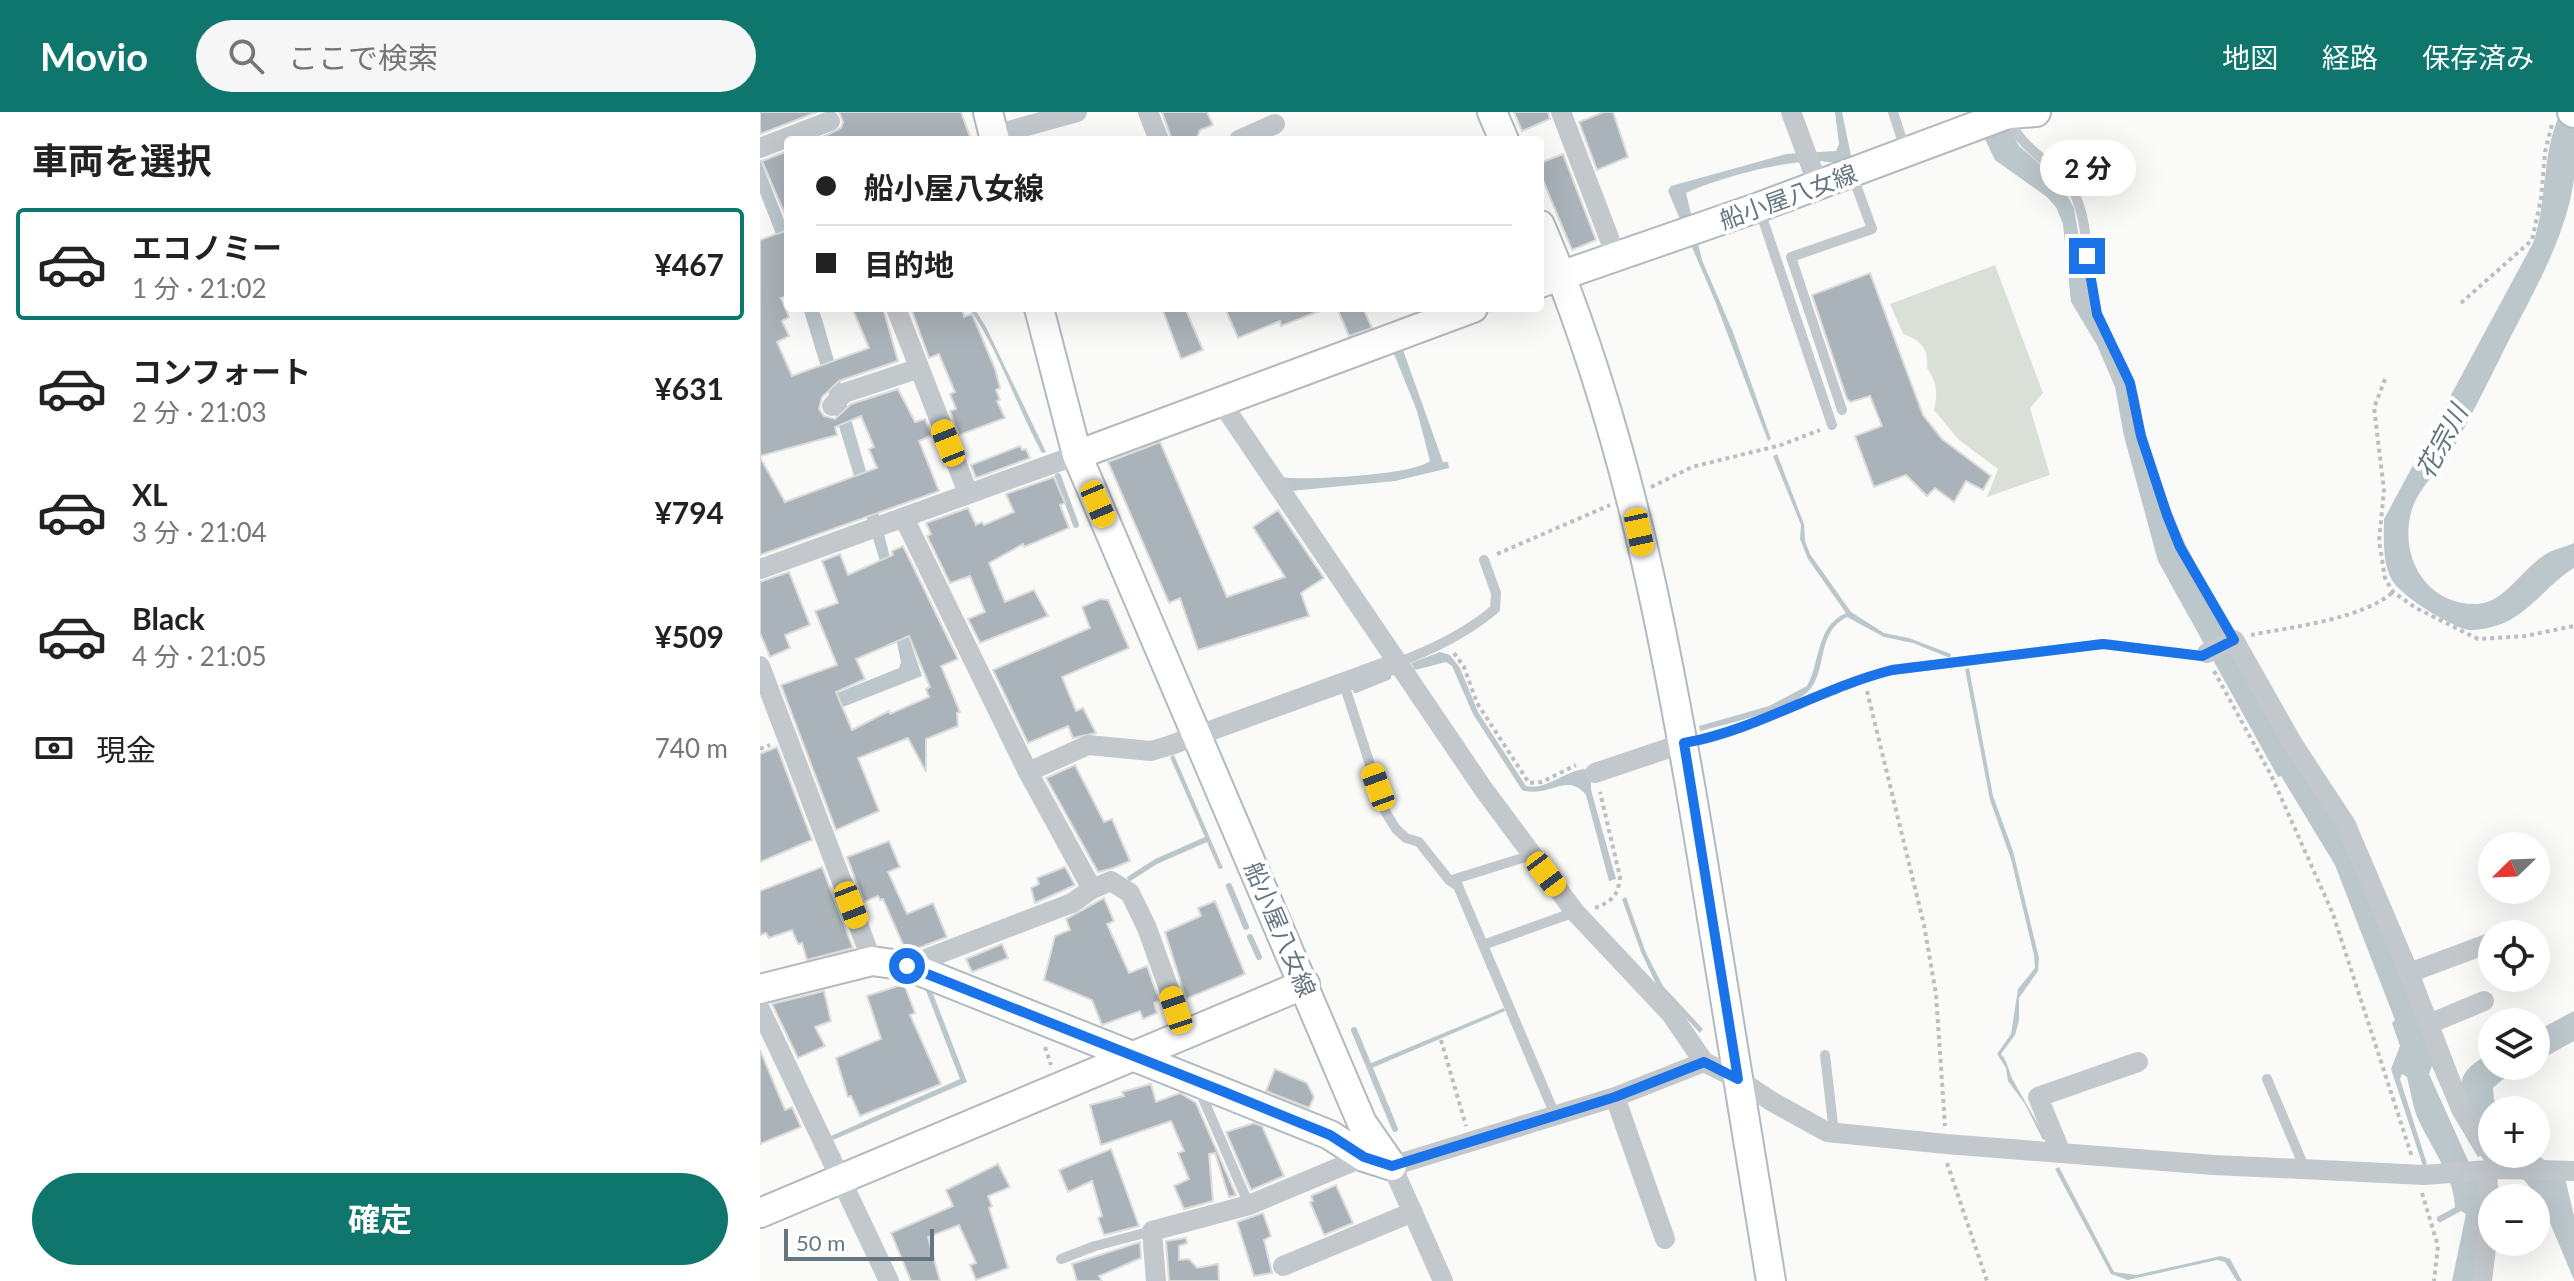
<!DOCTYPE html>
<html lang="ja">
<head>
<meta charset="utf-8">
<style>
	:root { --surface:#fff; --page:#f6f6f6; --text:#222; --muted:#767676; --line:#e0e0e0; --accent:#0f766e }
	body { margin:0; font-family:Lato,"Noto Sans JP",sans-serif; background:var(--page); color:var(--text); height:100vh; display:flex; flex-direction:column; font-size:30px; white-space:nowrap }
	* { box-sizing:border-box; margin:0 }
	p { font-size:26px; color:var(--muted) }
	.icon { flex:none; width:44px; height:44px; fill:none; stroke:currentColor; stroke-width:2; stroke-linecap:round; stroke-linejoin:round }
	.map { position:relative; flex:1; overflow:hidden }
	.sheet { display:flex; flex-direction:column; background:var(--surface); width:760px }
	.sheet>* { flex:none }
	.hud { position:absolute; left:24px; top:24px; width:760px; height:176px; border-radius:8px; box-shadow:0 8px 32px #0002; display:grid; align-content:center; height:176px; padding:0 32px; background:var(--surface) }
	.needle { width:52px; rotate:247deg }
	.controls { position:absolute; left:1718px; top:720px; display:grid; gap:16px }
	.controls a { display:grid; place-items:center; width:72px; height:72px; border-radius:50%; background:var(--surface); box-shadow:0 8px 32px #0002; font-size:40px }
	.scale { position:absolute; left:24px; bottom:20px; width:150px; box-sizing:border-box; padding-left:8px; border:4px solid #657683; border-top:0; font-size:22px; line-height:28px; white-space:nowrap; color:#657683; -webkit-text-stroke:6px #fff; paint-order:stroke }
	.end { position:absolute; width:36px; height:36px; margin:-18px; border:10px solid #1a73e8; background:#fff; box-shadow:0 0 0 4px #fff }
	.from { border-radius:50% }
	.bubble { position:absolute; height:56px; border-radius:28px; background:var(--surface); box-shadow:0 8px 32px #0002; font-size:26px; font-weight:700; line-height:56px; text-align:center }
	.car { position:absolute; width:24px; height:48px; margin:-24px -12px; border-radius:10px; box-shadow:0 0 6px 2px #0007; background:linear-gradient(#f5c518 24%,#345 0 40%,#f5c518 0 76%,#345 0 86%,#f5c518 0) }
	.hud b { display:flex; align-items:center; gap:28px; height:76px; font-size:30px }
	.hud b+b { border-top:2px solid var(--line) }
	.hud i { width:20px; height:20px; background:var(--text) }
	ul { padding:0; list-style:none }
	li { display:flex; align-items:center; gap:24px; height:112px; margin:0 16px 12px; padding:0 16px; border:4px solid transparent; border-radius:8px }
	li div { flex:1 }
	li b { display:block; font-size:30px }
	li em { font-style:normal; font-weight:700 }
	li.selected { border-color:var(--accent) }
	li>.icon { width:72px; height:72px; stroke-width:1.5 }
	h2 { padding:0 32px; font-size:36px; line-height:96px }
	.pay { display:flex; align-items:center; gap:20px; height:88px; padding:0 32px; font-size:30px }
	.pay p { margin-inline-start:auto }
	.button { display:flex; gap:16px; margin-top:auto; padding:16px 32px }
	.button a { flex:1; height:92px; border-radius:48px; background:var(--accent); color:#fff; font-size:32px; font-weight:700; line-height:92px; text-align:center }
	header { display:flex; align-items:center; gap:48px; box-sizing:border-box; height:112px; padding:0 40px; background:var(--accent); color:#fff }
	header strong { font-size:38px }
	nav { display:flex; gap:44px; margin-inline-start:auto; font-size:28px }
	.search { width:560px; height:72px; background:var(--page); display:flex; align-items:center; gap:20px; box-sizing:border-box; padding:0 28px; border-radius:44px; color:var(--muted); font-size:30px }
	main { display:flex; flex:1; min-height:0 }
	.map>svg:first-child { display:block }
</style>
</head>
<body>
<header>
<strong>Movio</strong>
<div class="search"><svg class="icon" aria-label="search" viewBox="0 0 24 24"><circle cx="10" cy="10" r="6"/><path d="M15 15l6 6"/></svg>ここで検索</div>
<nav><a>地図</a><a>経路</a><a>保存済み</a></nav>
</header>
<main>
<section class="sheet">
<h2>車両を選択</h2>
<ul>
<li class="selected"><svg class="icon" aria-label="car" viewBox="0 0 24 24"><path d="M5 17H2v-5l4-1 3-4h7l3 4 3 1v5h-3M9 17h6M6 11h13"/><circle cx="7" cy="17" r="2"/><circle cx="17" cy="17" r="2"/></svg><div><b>エコノミー</b><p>1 分 · 21:02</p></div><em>¥467</em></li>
<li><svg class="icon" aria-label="car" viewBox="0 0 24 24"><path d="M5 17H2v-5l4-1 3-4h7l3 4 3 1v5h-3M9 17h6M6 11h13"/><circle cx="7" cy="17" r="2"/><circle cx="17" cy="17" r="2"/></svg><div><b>コンフォート</b><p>2 分 · 21:03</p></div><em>¥631</em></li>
<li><svg class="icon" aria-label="car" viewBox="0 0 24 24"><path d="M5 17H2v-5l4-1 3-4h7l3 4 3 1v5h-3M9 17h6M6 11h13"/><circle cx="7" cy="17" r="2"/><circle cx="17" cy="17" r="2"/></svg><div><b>XL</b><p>3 分 · 21:04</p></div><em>¥794</em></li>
<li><svg class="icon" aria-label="car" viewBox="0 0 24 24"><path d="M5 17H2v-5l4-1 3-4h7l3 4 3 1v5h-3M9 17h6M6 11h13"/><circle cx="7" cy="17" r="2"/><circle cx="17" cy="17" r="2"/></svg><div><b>Black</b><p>4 分 · 21:05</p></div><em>¥509</em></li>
</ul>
<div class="pay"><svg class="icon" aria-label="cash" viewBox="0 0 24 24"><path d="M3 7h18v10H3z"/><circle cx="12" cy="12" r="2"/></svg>現金<p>740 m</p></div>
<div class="button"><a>確定</a></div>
</section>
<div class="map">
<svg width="1814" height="1169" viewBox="0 0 1814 1169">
	<rect width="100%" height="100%" fill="#fafaf8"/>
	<path fill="#dadfd7" d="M1235 153 1283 281 1270 296 1290 363 1227 385 1238 357 1199 328 1174 298C1178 280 1177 271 1167 256 1169 236 1160 228 1143 222L1130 192Z"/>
	<path fill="#bbc7cb" d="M1075 0H1082L1092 49C1077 54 1070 49 1055 49 1019 50 959 66 926 81L942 148 973 220 1011 327 1008 329 955 189 908 79 911 74 1026 42 1076 39 1079 32Z
		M1212 0H1241L1259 34 1300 69 1314 96 1331 198 1367 276 1405 410 1417 438 1575 707 1722 1043 1718 1045 1693 1003 1672 954 1669 962 1724 1084 1716 1169H1692L1706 1102 1695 1095C1694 1062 1668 1032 1656 1002 1652 990 1650 977 1647 965L1642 962 1640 967 1667 1052 1663 1054 1631 957 1640 934 1632 911 1635 908 1575 753 1521 664 1518 665 1398 449 1364 324 1355 275 1337 233 1311 190 1303 112 1296 95 1287 85 1235 48Z
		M1801 0H1814C1814 22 1814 45 1814 67 1806 125 1774 179 1748 230 1731 264 1714 299 1695 333 1682 357 1655 377 1650 405 1641 449 1669 494 1718 492 1744 491 1764 455 1786 442 1794 437 1805 435 1814 431V456C1789 471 1773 497 1746 510 1735 515 1715 520 1704 517 1685 510 1642 485 1632 468 1622 450 1624 427 1624 407L1773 131C1788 89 1781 40 1801 0Z
		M0 47 28 118V153L0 81Z
		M43 196H58L62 207 123 418 138 477V493L162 564 65 602 72 583 139 556 141 550 119 446Z
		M209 196H214L226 215 286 340 282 341C256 294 240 240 209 196Z
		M643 238 683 350H688L689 356 635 369 530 379 520 365C545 369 653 363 670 349L657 299 634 242Z
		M1017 342 1044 412 1045 429 1050 442 1091 500 1124 521 1149 526 1191 542 1190 546 1153 531 1124 525 1087 505C1057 520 1067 555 1051 576 1036 597 966 612 940 619L939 614 1009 594 1047 574C1061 549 1055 515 1086 501L1048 447 1040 427 1041 413 1013 344Z
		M680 540 690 543 700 556 718 600 766 674C787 678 803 660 824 657L831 661V678L856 767 849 769 826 683C807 659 788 687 762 678L713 602 692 554 686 550 655 558 651 551Z
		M1209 556 1233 684 1253 739 1279 846 1278 859 1259 886V908L1255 923 1241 942C1249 951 1248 960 1254 970 1265 989 1275 1007 1286 1026L1283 1028 1265 992 1248 969 1246 956 1237 942 1251 922 1258 877 1275 856 1274 843 1251 747 1230 688 1205 557Z
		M414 643 463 756 459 757 447 730 397 752 369 770 367 765 395 747 445 725 410 645Z
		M866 785 886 841 903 874 943 917 940 921 898 876 881 840 862 787Z
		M170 874 207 970 73 1028 71 1024 200 967 165 876Z
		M744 896 745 899 612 956 609 952Z
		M1814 899V929L1776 950V919Z
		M1732 941V954H1768L1742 968 1733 976 1734 988 1742 998H1732V1029C1706 993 1678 966 1732 941Z
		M1776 1041 1805 1066 1814 1104V1168L1780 1087 1742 1042Z
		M1299 1055 1354 1160 1376 1163 1461 1144 1470 1147 1482 1169H1477L1465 1150 1457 1148 1368 1168 1351 1162 1295 1057Z"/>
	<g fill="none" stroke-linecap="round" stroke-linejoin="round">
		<path stroke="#bbc7cb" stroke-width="6" d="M298 364 316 413
			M596 578 628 565
			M469 774 486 815
			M490 825 499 845
			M594 918 635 1017
			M1680 1107 1702 1095"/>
	</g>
	<path fill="#aab3b9" stroke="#dcdcda" stroke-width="2" fill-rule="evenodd" d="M0 0H57L0 22Z
		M79 0H201L211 28H57L81 16 83 10Z
		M402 0H447L453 13 440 18 436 28H412Z
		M754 0H788L790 7 762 19Z
		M844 0H853L868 45 837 58 819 10Z
		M28 39V107H27L2 49Z
		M803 42 836 128 812 138 780 61V51Z
		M28 118V184L21 186 29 205 22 209 29 224 17 230 32 264 109 236 92 196H123L138 249 79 269 62 285 59 297 64 304 75 307 91 292 138 277 155 310 165 307 172 323 159 329 179 379 0 443V345L25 390 117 356 109 337 114 335 101 304 75 315 77 323 0 344V128Z
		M1110 161 1163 303 1182 327 1231 364 1223 378 1206 369 1194 390 1175 376 1167 384 1146 363 1114 375 1095 324 1122 314 1110 284 1091 290 1087 287 1052 183Z
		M151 196H202L204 205 212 202 235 257 240 276 236 278 240 288 237 289 245 306 199 323 190 299 196 297 190 282 195 280 179 242 169 246Z
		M402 196H425L443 238 421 247Z
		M465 196H565V197L521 214 520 209 478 226Z
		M577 196H603L612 216 589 224Z
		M400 330 467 485 525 465 493 415 518 398 564 466 541 481 549 504 438 538 420 486 409 491 348 350Z
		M260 334 262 338 266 337 270 346 216 366 211 353Z
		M294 365 305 391 300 393 309 416 264 435 263 432 229 451 245 490 274 478 288 504 220 531 208 507 225 500 210 464 190 471 167 424 171 422 166 411 208 396 216 413 222 410 224 413 254 400 246 382Z
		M143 434 198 547 181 554 200 600 197 601 198 614 166 627V660L148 626 98 646 119 699 76 718 21 573 77 553 55 499 78 491 62 449 80 442 88 463 133 443 132 439ZM149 524 170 575 166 577 169 585 130 602 129 599 92 618 76 580 105 567 96 547Z
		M29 460 50 513 25 523 30 536 10 545 0 521V470Z
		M340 487 348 488 369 536 302 565 316 599 323 596 336 621 313 626 308 614 268 631 233 558 330 516 322 495Z
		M17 635 52 728 0 750V642Z
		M315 653 344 710 352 707 370 749 353 756 338 760 286 666Z
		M129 729 140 755 128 760 147 802 173 791 187 825 153 838 145 837 123 787 120 788 118 784 104 790 87 745Z
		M62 755 93 836 47 848 42 831 38 832 32 818 9 826 6 821 0 823V779Z
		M305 755 315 773 275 791 271 776 279 772 277 766Z
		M344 786 354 809 347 812 369 861 387 854 399 888 394 891 397 901 383 907 380 899 342 913 332 888 284 868 295 824 310 818 306 807Z
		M455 789 485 862 426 887 405 820 441 804 438 796Z
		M242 832 248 846 212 860 206 847Z
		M144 872 155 901 150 903 181 972 100 1004 91 984 88 985 76 946 121 927 107 884Z
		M64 879 71 909 55 915 65 934 38 946 12 892Z
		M0 938 25 998 32 995 41 1015 0 1032Z
		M515 957 547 971 554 985 549 996 506 979Z
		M391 972 396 990 420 981 436 991 476 1083 469 1085 455 1041 449 1042 453 1089 424 1097 414 1074 429 1067 418 1041 424 1039 411 1009 341 1033 330 993 364 984 362 980Z
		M494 1011 502 1014 524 1064 491 1078 466 1020Z
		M351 1037 379 1114 344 1123 338 1106 342 1104 332 1069 308 1080 299 1058Z
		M238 1052 250 1075 228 1084 232 1094 229 1096 248 1156 216 1168 210 1153 216 1151 199 1113 168 1125 180 1169H151L131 1121 193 1094 186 1078Z
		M576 1073 593 1111 564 1123 550 1090 553 1089 551 1084Z
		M503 1101 511 1124 504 1128 512 1161 494 1164 477 1110Z
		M426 1126 427 1131 419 1134V1148L429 1147 437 1156 458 1152 459 1169H409L406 1129Z
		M380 1130 381 1146 339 1164 342 1169H317L312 1152Z"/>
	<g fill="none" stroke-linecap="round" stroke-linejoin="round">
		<g stroke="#b3babf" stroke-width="32">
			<path id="secondary" d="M228 0 235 28
				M732 0 744 28
				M1812 0 1814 1
				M780 113C870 322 912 557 948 781 969 910 990 1040 1011 1169
				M780 171 999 95 1248 2 1276 0
				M279 196 317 343 602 1011 632 1054
				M317 343 713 196
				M0 877 112 849 147 854 570 1023 604 1045 632 1054
				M0 1101 545 872"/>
		</g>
		<path stroke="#bbbfc2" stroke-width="4" stroke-dasharray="4 4" stroke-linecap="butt" d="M1701 191 1772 128 1781 87 1785 40 1792 12
			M1625 267 1614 296 1624 378 1619 429 1625 466 1633 480 1656 496 1718 527 1765 524 1814 514
			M891 375 932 355 1021 333 1060 318
			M737 442 850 393
			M1491 523C1531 515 1603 507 1633 480
			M694 541 704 555 717 591 769 671 782 670 816 653
			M1454 559 1511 663 1573 802 1652 1045
			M1107 579 1164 813 1176 882 1185 1014
			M0 637 10 633
			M835 796C852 789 858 784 860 765L840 680
			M681 928 706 1014
			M285 935 291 953
			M1187 1051 1227 1169
			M1662 1081 1678 1134 1674 1169"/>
		<path stroke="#c3c8cc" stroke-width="10" d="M1133 0 1146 40
			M1249 4C1259 40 1300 51 1315 83 1332 120 1323 164 1337 202 1345 225 1360 246 1369 269 1375 286 1376 305 1380 323 1387 350 1398 378 1408 404 1424 448 1451 487 1474 528
			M1000 99 1072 313
			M1082 298 1031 145 1112 117 1092 62
			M637 551C673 537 705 522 735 497L736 481 724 448
			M584 572 625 699 636 717 646 726 659 730 689 768 698 774
			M926 631C998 618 1061 576 1132 558L1343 532 1442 544 1447 541
			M772 743 695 767 795 1003
			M723 833 815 800
			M1065 943 1074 1021
			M1507 967 1545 1057
			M439 977 489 1093
			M301 1147 335 1134 392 1119"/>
		<path stroke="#c3c8cc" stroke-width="20" d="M388 0 399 28
			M801 0 856 144
			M1031 0 1058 73
			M234 23 317 0
			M479 28 515 12
			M0 36 70 9
			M136 196 208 381
			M461 290 724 678 815 800 911 902 944 950 978 967 1011 989 1067 1020 1186 1032 1454 1053 1583 1059 1664 1063 1742 1057 1814 1059
			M72 294 84 281 157 257
			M144 406 268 660 332 777 351 769 370 781 387 816 425 922
			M0 457 317 343
			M1447 541 1474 528 1533 632 1586 713 1649 861 1702 999 1742 1057
			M0 554 112 849
			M268 660 328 633 391 639 411 633 637 551
			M835 661 924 631
			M147 854 312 791 332 777
			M1649 861 1732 830
			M0 897 129 1169
			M1669 912 1724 889
			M855 985 905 1127
			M1301 1041 1278 985 1378 950
			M523 1154 653 1100
			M396 1169 392 1119 489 1093 604 1045
			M683 1169 632 1054 855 985 944 950
			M1722 1169 1731 1095 1726 1059"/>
		<use href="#secondary" stroke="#fff" stroke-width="28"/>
	</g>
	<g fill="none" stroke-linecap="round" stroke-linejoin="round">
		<path stroke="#1a73e8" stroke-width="10" d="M147 854 462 979 570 1023 604 1045 632 1054 855 985 944 950 978 967 924 631C996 618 1061 576 1132 558L1343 532 1442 544 1474 528 1420 435 1407 403 1381 324 1370 271 1337 202 1327 144"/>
	</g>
	<g text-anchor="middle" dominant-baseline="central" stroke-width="8" stroke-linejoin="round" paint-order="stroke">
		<g font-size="24" fill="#657683" stroke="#fff">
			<text transform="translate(1028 84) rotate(-20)">船小屋八女線</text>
			<text transform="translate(521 817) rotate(67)">船小屋八女線</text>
		</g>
		<g font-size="26" font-style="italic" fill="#60757c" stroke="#fff">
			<text transform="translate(1681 329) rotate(-62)">花宗川</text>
		</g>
	</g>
</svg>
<div class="controls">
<a><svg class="needle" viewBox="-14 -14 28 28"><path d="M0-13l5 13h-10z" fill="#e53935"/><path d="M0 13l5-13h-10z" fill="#767676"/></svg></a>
<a><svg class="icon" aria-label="locate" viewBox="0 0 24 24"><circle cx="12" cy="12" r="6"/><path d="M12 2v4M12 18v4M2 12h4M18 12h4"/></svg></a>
<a><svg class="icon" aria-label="layers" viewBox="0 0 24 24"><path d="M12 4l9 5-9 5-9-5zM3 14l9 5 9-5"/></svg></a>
<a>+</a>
<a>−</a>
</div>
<div class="scale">50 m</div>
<i class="end from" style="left:147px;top:854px"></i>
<i class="end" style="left:1327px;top:144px"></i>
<div class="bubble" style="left:1280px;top:28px;width:96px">2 分</div>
<i class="car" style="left:188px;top:331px;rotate:338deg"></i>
<i class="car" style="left:338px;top:392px;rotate:157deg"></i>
<i class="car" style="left:879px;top:420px;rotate:168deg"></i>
<i class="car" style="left:618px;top:675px;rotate:340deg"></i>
<i class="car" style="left:786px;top:762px;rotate:143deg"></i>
<i class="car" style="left:91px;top:793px;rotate:159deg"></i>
<i class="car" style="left:416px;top:898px;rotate:341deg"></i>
<div class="hud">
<b><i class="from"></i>船小屋八女線</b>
<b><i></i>目的地</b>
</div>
</div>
</main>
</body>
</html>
